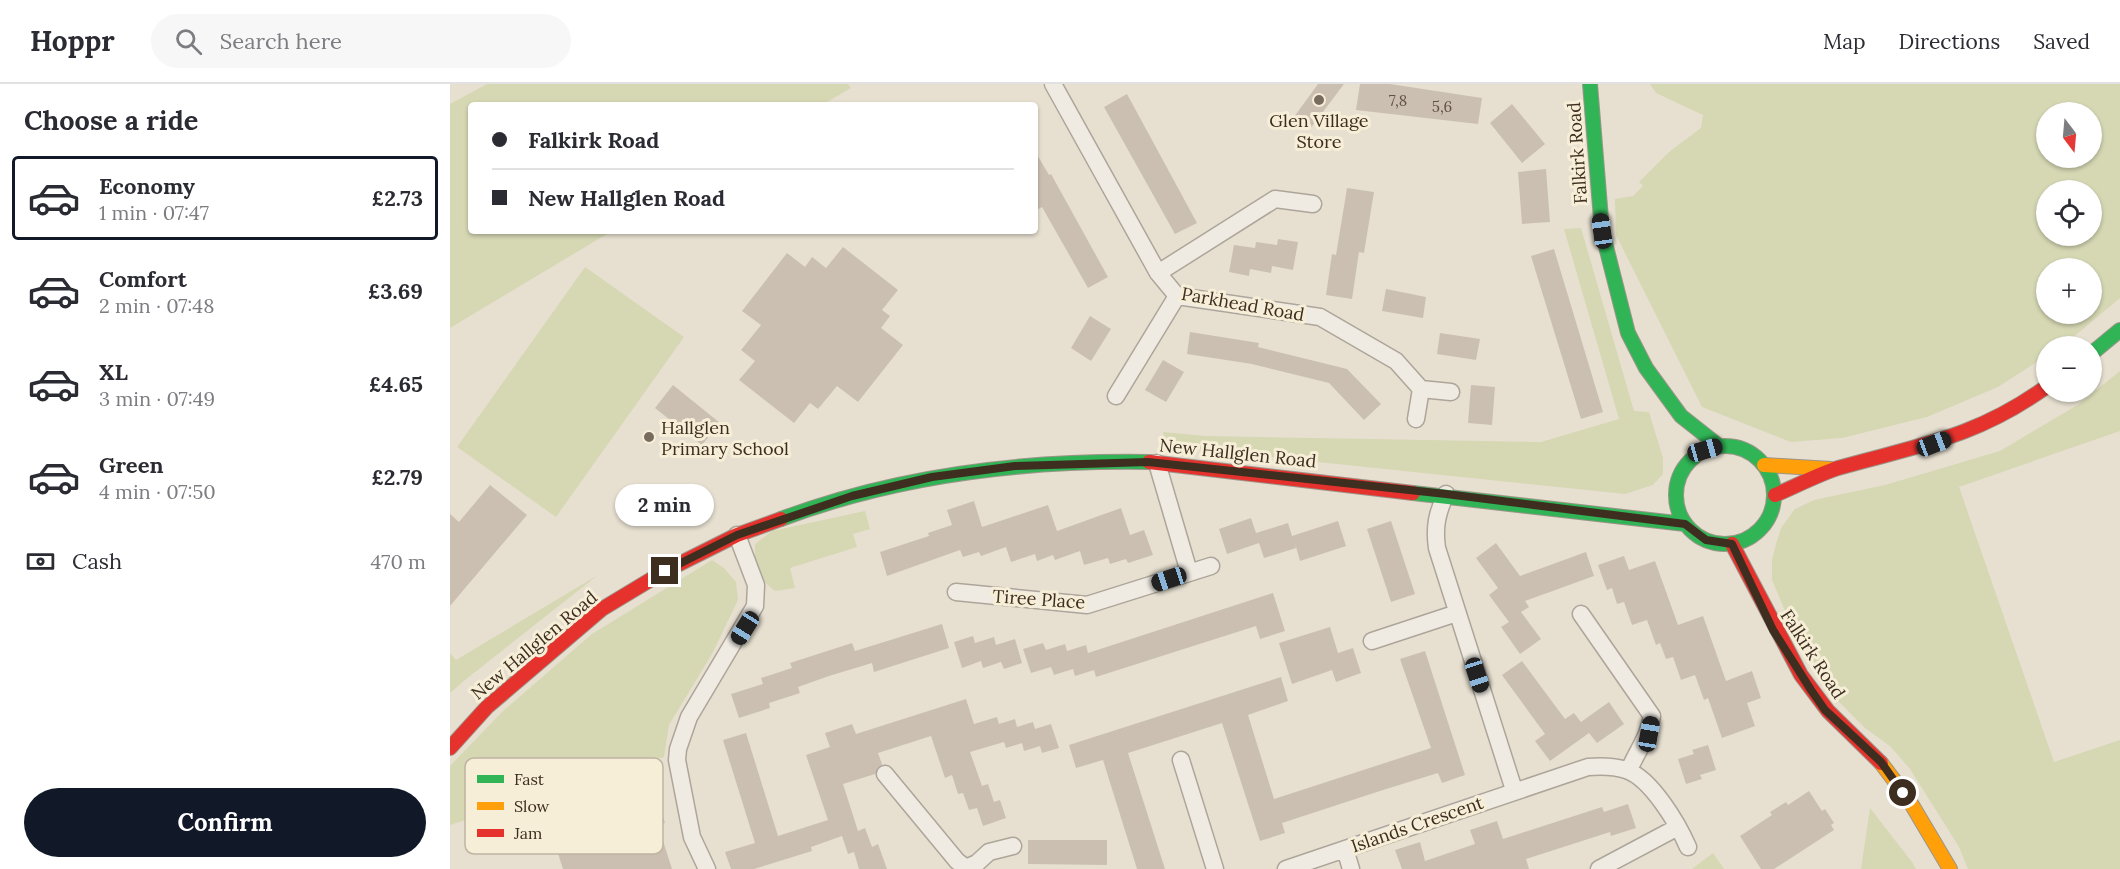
<!DOCTYPE html>
<html lang="en">
<head>
<meta charset="utf-8">
<style>
	:root { --surface:#fff; --page:#f7f7f7; --text:#2b2b33; --muted:#7c7c81; --line:#e1e1e2; --accent:#111827 }
	body { margin:0; font-family:Lora,serif; background:var(--page); color:var(--text); height:100vh; display:flex; flex-direction:column; font-size:22px; white-space:nowrap }
	* { box-sizing:border-box; margin:0 }
	p { font-size:20px; color:var(--muted) }
	.icon { flex:none; width:33px; height:33px; fill:none; stroke:currentColor; stroke-width:2; stroke-linecap:round; stroke-linejoin:round }
	.map { position:relative; flex:1; overflow:hidden }
	.side { display:flex; flex-direction:column; background:var(--surface); width:450px }
	.side>* { flex:none }
	.top-card { position:absolute; left:18px; top:18px; width:570px; height:132px; border-radius:6px; box-shadow:0 2px 4px #0004; display:grid; align-content:center; height:132px; padding:0 24px; background:var(--surface) }
	.needle { width:39px; rotate:164deg }
	.fabs { position:absolute; left:1586px; top:18px; display:grid; gap:12px }
	.fabs a { display:grid; place-items:center; width:66px; height:66px; border-radius:50%; background:var(--surface); box-shadow:0 2px 4px #0004; font-size:30px }
	.end { position:absolute; width:27px; height:27px; margin:-14px; border:8px solid #3d2e20; background:#fff; box-shadow:0 0 0 3px #fff }
	.from { border-radius:50% }
	.bubble { position:absolute; height:42px; border-radius:21px; background:var(--surface); box-shadow:0 2px 4px #0004; font-size:20px; font-weight:700; line-height:42px; text-align:center }
	.car { position:absolute; width:18px; height:36px; margin:-18px -9px; border-radius:8px; box-shadow:0 0 4px 2px #0007; background:linear-gradient(#222 24%,#8ab4d8 0 40%,#222 0 76%,#8ab4d8 0 86%,#222 0) }
	.top-card b { display:flex; align-items:center; gap:21px; height:57px; font-size:22px }
	.top-card b+b { border-top:2px solid var(--line) }
	.top-card i { width:15px; height:15px; background:var(--text) }
	ul { padding:0; list-style:none }
	li { display:flex; align-items:center; gap:18px; height:84px; margin:0 12px 9px; padding:0 12px; border:3px solid transparent; border-radius:6px }
	li div { flex:1 }
	li b { display:block; font-size:22px }
	li em { font-style:normal; font-weight:700 }
	li.active { border-color:var(--accent) }
	li>.icon { width:54px; height:54px; stroke-width:1.5 }
	h2 { padding:0 24px; font-size:27px; line-height:72px }
	.pay { display:flex; align-items:center; gap:15px; height:66px; padding:0 24px; font-size:22px }
	.pay p { margin-inline-start:auto }
	.action { display:flex; gap:12px; margin-top:auto; padding:12px 24px }
	.action a { flex:1; height:69px; border-radius:36px; background:var(--accent); color:#fff; font-size:24px; font-weight:700; line-height:69px; text-align:center }
	header { display:flex; align-items:center; gap:36px; box-sizing:border-box; height:84px; padding:0 30px; background:var(--surface); border-bottom:2px solid var(--line) }
	header strong { font-size:28px }
	nav { display:flex; gap:33px; margin-inline-start:auto; font-size:21px }
	.search { width:420px; height:54px; background:var(--page); display:flex; align-items:center; gap:15px; box-sizing:border-box; padding:0 21px; border-radius:33px; color:var(--muted); font-size:22px }
	main { display:flex; flex:1; min-height:0 }
	.map>svg:first-child { display:block }
</style>
</head>
<body>
<header>
<strong>Hoppr</strong>
<div class="search"><svg class="icon" aria-label="search" viewBox="0 0 24 24"><circle cx="10" cy="10" r="6"/><path d="M15 15l6 6"/></svg>Search here</div>
<nav><a>Map</a><a>Directions</a><a>Saved</a></nav>
</header>
<main>
<section class="side">
<h2>Choose a ride</h2>
<ul>
<li class="active"><svg class="icon" aria-label="car" viewBox="0 0 24 24"><path d="M5 17H2v-5l4-1 3-4h7l3 4 3 1v5h-3M9 17h6M6 11h13"/><circle cx="7" cy="17" r="2"/><circle cx="17" cy="17" r="2"/></svg><div><b>Economy</b><p>1 min · 07:47</p></div><em>£2.73</em></li>
<li><svg class="icon" aria-label="car" viewBox="0 0 24 24"><path d="M5 17H2v-5l4-1 3-4h7l3 4 3 1v5h-3M9 17h6M6 11h13"/><circle cx="7" cy="17" r="2"/><circle cx="17" cy="17" r="2"/></svg><div><b>Comfort</b><p>2 min · 07:48</p></div><em>£3.69</em></li>
<li><svg class="icon" aria-label="car" viewBox="0 0 24 24"><path d="M5 17H2v-5l4-1 3-4h7l3 4 3 1v5h-3M9 17h6M6 11h13"/><circle cx="7" cy="17" r="2"/><circle cx="17" cy="17" r="2"/></svg><div><b>XL</b><p>3 min · 07:49</p></div><em>£4.65</em></li>
<li><svg class="icon" aria-label="car" viewBox="0 0 24 24"><path d="M5 17H2v-5l4-1 3-4h7l3 4 3 1v5h-3M9 17h6M6 11h13"/><circle cx="7" cy="17" r="2"/><circle cx="17" cy="17" r="2"/></svg><div><b>Green</b><p>4 min · 07:50</p></div><em>£2.79</em></li>
</ul>
<div class="pay"><svg class="icon" aria-label="cash" viewBox="0 0 24 24"><path d="M3 7h18v10H3z"/><circle cx="12" cy="12" r="2"/></svg>Cash<p>470 m</p></div>
<div class="action"><a>Confirm</a></div>
</section>
<div class="map">
<svg width="1670" height="785" viewBox="0 0 1670 785">
	<rect width="100%" height="100%" fill="#e7e0d1"/>
	<path fill="#d6d7b3" fill-rule="evenodd" d="M37 0H398L401 4 372 21H21V147H162L0 244V20Z
		M1200 0H1670V214L1614 261 1596 262V272L1548 303 1477 333 1392 354 1341 358 1252 323 1166 151 1165 115 1183 112 1193 102 1189 98 1219 68 1251 44 1253 31 1206 9ZM1596 28H1641V74H1596ZM1596 106H1641V152H1596ZM1596 184H1641V230H1596Z
		M1131 144 1184 327 1199 328 1213 374V390L1203 401 1175 410 716 362 713 348 756 352 1091 358 1169 335 1114 145Z
		M135 183 234 253 106 433 7 363Z
		M1670 287V347L1509 403 1604 678 1670 656V785H1518L1509 763 1460 685 1440 662 1415 644 1388 617 1362 580 1344 548 1322 496V476L1326 460 1331 444 1345 425 1364 416 1435 401 1550 367 1629 320Z
		M415 427 420 445 403 450 407 463 340 484 345 504 325 507C306 493 304 482 305 460L322 447Z
		M262 476 274 484 286 498 288 516 262 570 219 641 214 673 0 741V682L53 627 142 550Z
		M148 491 15 596 0 609V569L6 576Z
		M1420 724 1462 778 1466 785H1411Z
		M1263 769 1274 785H1242Z"/>
	<path fill="#cbbfb2" d="M868 0H894L860 45 844 33Z
		M910 0H940L1032 14 1028 40 906 26Z
		M677 10 747 139 725 150 654 23Z
		M1062 20 1095 60 1072 79 1040 39Z
		M585 67 599 91 601 90 658 193 638 204 592 123 585 127Z
		M1096 85 1100 138 1072 140 1068 88Z
		M897 104 924 108 914 169 909 168 902 215 876 211 882 170 886 171Z
		M828 155 848 158 843 186 822 182 821 189 800 185 799 192 779 188 784 161 805 164 806 158 827 161Z
		M393 163 448 206 432 226 440 232 431 244 453 261 408 318 387 302 368 325 360 319 344 339 289 296 305 277 291 266 311 241 292 227 337 169 355 183 362 173 376 184Z
		M1104 165 1153 328 1131 335 1081 172Z
		M936 205 976 213 973 234 932 227Z
		M640 232 661 245 641 277 621 264Z
		M740 248 809 259 808 263 897 285 931 320 914 336 879 299 802 280 737 270Z
		M990 249 1030 255 1026 276 987 270Z
		M713 276 734 288 716 318 695 306Z
		M223 301 270 339 252 361 205 324Z
		M1021 301 1045 303 1042 341 1018 339Z
		M40 401 77 431 0 522V430L9 438Z
		M524 417 532 443 598 421 607 447 671 424 680 451 694 446 703 471 678 479 676 475 660 480 658 474 634 481 630 467 605 476 603 471 587 477 585 470 561 478 556 463 531 472 529 468 513 473 510 466 437 492 430 468 479 452 478 449 502 441 497 426Z
		M801 434 806 449 838 439 842 452 888 437 896 462 850 477 845 459 846 464 814 474 809 459 777 470 769 445Z
		M941 437 965 510 941 518 917 445Z
		M1046 459 1070 492 1136 468 1144 492 1075 517 1079 523 1071 528 1091 555 1070 570 1051 543 1059 538 1039 511 1048 504 1026 474Z
		M1174 472 1179 486 1205 477 1228 541 1253 532 1276 597 1302 587 1311 614 1297 619 1305 642 1272 654 1258 614 1254 616 1245 591 1231 596 1223 573 1216 575 1210 559 1206 561 1197 536 1182 541 1174 518 1167 520 1162 504 1157 506 1148 481Z
		M823 509 835 547 810 555 806 542 646 593 644 586 625 592 623 585 604 591 601 583 581 589 573 565 593 559 596 566 615 560 617 567 636 561 638 569Z
		M492 540 499 564 424 588 422 579 379 592 348 603 350 609 319 619 320 624 289 634 281 610 313 600 311 594 342 584 340 579 402 559 405 567Z
		M880 543 888 569 903 564 911 589 886 598 882 586 842 600 829 559Z
		M523 552 525 559 544 553 546 561 565 555 572 579 554 585 551 578 533 584 531 577 512 584 504 558Z
		M975 567 1015 691 992 699 988 689 933 706 832 739 835 749 810 757 772 639 722 655 678 669 715 785H687L653 676 626 684 619 661 831 593 838 617 798 631 824 715 981 664 950 575Z
		M1072 577 1115 635 1124 629 1131 638 1159 618 1174 640 1147 659 1139 649 1100 677 1085 657 1095 650 1052 591Z
		M516 615 524 640 547 633 549 640 565 635 567 643 583 638 585 645 601 640 609 664 592 669 590 662 574 667 572 659 556 664 554 658 520 668 532 702 538 700 544 718 550 716 556 734 533 742 527 724 519 726 513 709 508 710 502 691 495 694 481 652 428 669 432 680 425 690 393 700 408 747 415 744 422 763 428 760 437 785H409L404 768 398 770 392 752 361 763 362 767 304 785H281L275 768 305 759 273 656 296 649 328 752 378 736 356 671 380 663 375 649 402 640 406 650Z
		M1258 661 1266 686 1250 691 1252 695 1236 700 1228 675 1244 670 1242 666Z
		M145 698 152 712 194 699 202 722 209 720 215 739 208 741 222 785H113L94 726 107 722 104 711Z
		M1359 707 1372 727 1375 725 1384 739 1381 741 1384 746 1324 785H1311L1290 752 1322 731 1320 728 1336 718 1338 721Z
		M1178 720 1186 744 1161 752 1160 748 1076 775 1079 785H952L945 766 970 758 975 777 1025 760 1020 746 1047 737 1053 755 1152 723 1154 728Z
		M578 756H657V781L578 780Z"/>
	<g fill="none" stroke-linecap="round" stroke-linejoin="round">
		<g stroke="#ada599" stroke-width="19">
			<path id="street" d="M603 0 708 189 727 212 870 233 946 277 971 305
				M708 189 825 115 863 120
				M666 312 727 212
				M966 335 971 305 1001 308
				M707 379 739 488
				M996 410C987 429 984 443 987 464L1064 706
				M506 508 637 521 761 482
				M1131 530 1202 632C1199 652 1187 667 1179 686
				M922 557 1007 529
				M731 676 765 785
				M435 690 507 777 516 784 527 779 539 768 563 762
				M895 765 901 785
				M257 785 242 753 227 676 228 665 239 633 305 522 306 501 287 451
				M836 785 1138 683C1151 682 1164 682 1176 686 1201 694 1228 740 1238 763
				M1149 785 1228 743"/>
		</g>
		<g stroke="#9c958a" stroke-width="16">
			<path id="fast" d="M1140 0 1152 147 1178 249 1196 284 1231 332 1269 362
				M1641 270 1670 246
				M1226 411a49 49 0 1 1 98 0a49 49 0 1 1-98 0Z
				M963 409 1235 440
				M331 435C448 391 574 376 699 378"/>
		</g>
		<g stroke="#9c958a" stroke-width="16">
			<path id="slow" d="M1314 381 1381 385
				M1431 679 1459 716 1500 785"/>
		</g>
		<g stroke="#9c958a" stroke-width="16">
			<path id="jam" d="M699 378 963 409
				M1325 411C1346 402 1367 391 1388 384 1469 361 1525 354 1596 303
				M1282 460 1351 591 1378 627 1431 679
				M0 664 37 623 152 525 215 487 287 451 331 435"/>
		</g>
		<use href="#street" stroke="#efebe3" stroke-width="16"/>
		<use href="#fast" stroke="#30b455" stroke-width="14"/>
		<use href="#slow" stroke="#ff9f0a" stroke-width="14"/>
		<use href="#jam" stroke="#e5322d" stroke-width="14"/>
	</g>
	<g fill="none" stroke-linecap="round" stroke-linejoin="round">
		<path stroke="#3d2e20" stroke-width="8" d="M215 487 287 451 402 412 482 393 565 382 698 378 996 410 1235 440 1256 456 1282 460 1323 546 1361 606 1375 626 1431 678 1453 709"/>
	</g>
	<g fill="#786c5e" stroke="#f7eed8" stroke-width="2">
		<circle cx="869" cy="16" r="6"/>
		<circle cx="199" cy="353" r="6"/>
	</g>
	<g text-anchor="middle" dominant-baseline="central" stroke-width="6" stroke-linejoin="round" paint-order="stroke">
		<g font-size="15" fill="#605244">
			<text x="948" y="16">7,8</text>
			<text x="992" y="22">5,6</text>
		</g>
		<g font-size="18" fill="#3d2e20" stroke="#f7eed8">
			<text x="869" y="36">Glen Village<tspan x="869" dy="21">Store</tspan></text>
			<text x="211" y="343" text-anchor="start">Hallglen<tspan x="211" dy="21">Primary School</tspan></text>
		</g>
		<g font-size="18" fill="#3d2e20" stroke="#f7eed8">
			<text transform="translate(1127 69) rotate(-94)">Falkirk Road</text>
			<text transform="translate(793 220) rotate(10)">Parkhead Road</text>
			<text transform="translate(788 369) rotate(6)">New Hallglen Road</text>
			<text transform="translate(589 515) rotate(4)">Tiree Place</text>
			<text transform="translate(84 561) rotate(-40)">New Hallglen Road</text>
			<text transform="translate(1363 570) rotate(57)">Falkirk Road</text>
			<text transform="translate(967 740) rotate(-19)">Islands Crescent</text>
		</g>
	</g>
	<rect x="15" y="674" width="198" height="96" rx="9" fill="#f7eed8" stroke="#bfb4a1" stroke-width="1.5"/>
	<rect x="27" y="691" width="27" height="8" fill="#30b455"/>
	<rect x="27" y="718" width="27" height="8" fill="#ff9f0a"/>
	<rect x="27" y="745" width="27" height="8" fill="#e5322d"/>
	<g font-size="16" fill="#3d2e20">
		<text x="64" y="701">Fast</text>
		<text x="64" y="728">Slow</text>
		<text x="64" y="755">Jam</text>
	</g>
</svg>
<div class="fabs">
<a><svg class="needle" viewBox="-14 -14 28 28"><path d="M0-13l5 13h-10z" fill="#e53935"/><path d="M0 13l5-13h-10z" fill="#7c7c81"/></svg></a>
<a><svg class="icon" aria-label="locate" viewBox="0 0 24 24"><circle cx="12" cy="12" r="6"/><path d="M12 2v4M12 18v4M2 12h4M18 12h4"/></svg></a>
<a>+</a>
<a>−</a>
</div>
<i class="end from" style="left:1453px;top:709px"></i>
<i class="end" style="left:215px;top:487px"></i>
<div class="bubble" style="left:165px;top:400px;width:99px">2 min</div>
<i class="car" style="left:1152px;top:147px;rotate:352deg"></i>
<i class="car" style="left:1484px;top:360px;rotate:69deg"></i>
<i class="car" style="left:1255px;top:366px;rotate:74deg"></i>
<i class="car" style="left:719px;top:495px;rotate:252deg"></i>
<i class="car" style="left:295px;top:544px;rotate:212deg"></i>
<i class="car" style="left:1027px;top:591px;rotate:162deg"></i>
<i class="car" style="left:1199px;top:650px;rotate:10deg"></i>
<div class="top-card">
<b><i class="from"></i>Falkirk Road</b>
<b><i></i>New Hallglen Road</b>
</div>
</div>
</main>
</body>
</html>
